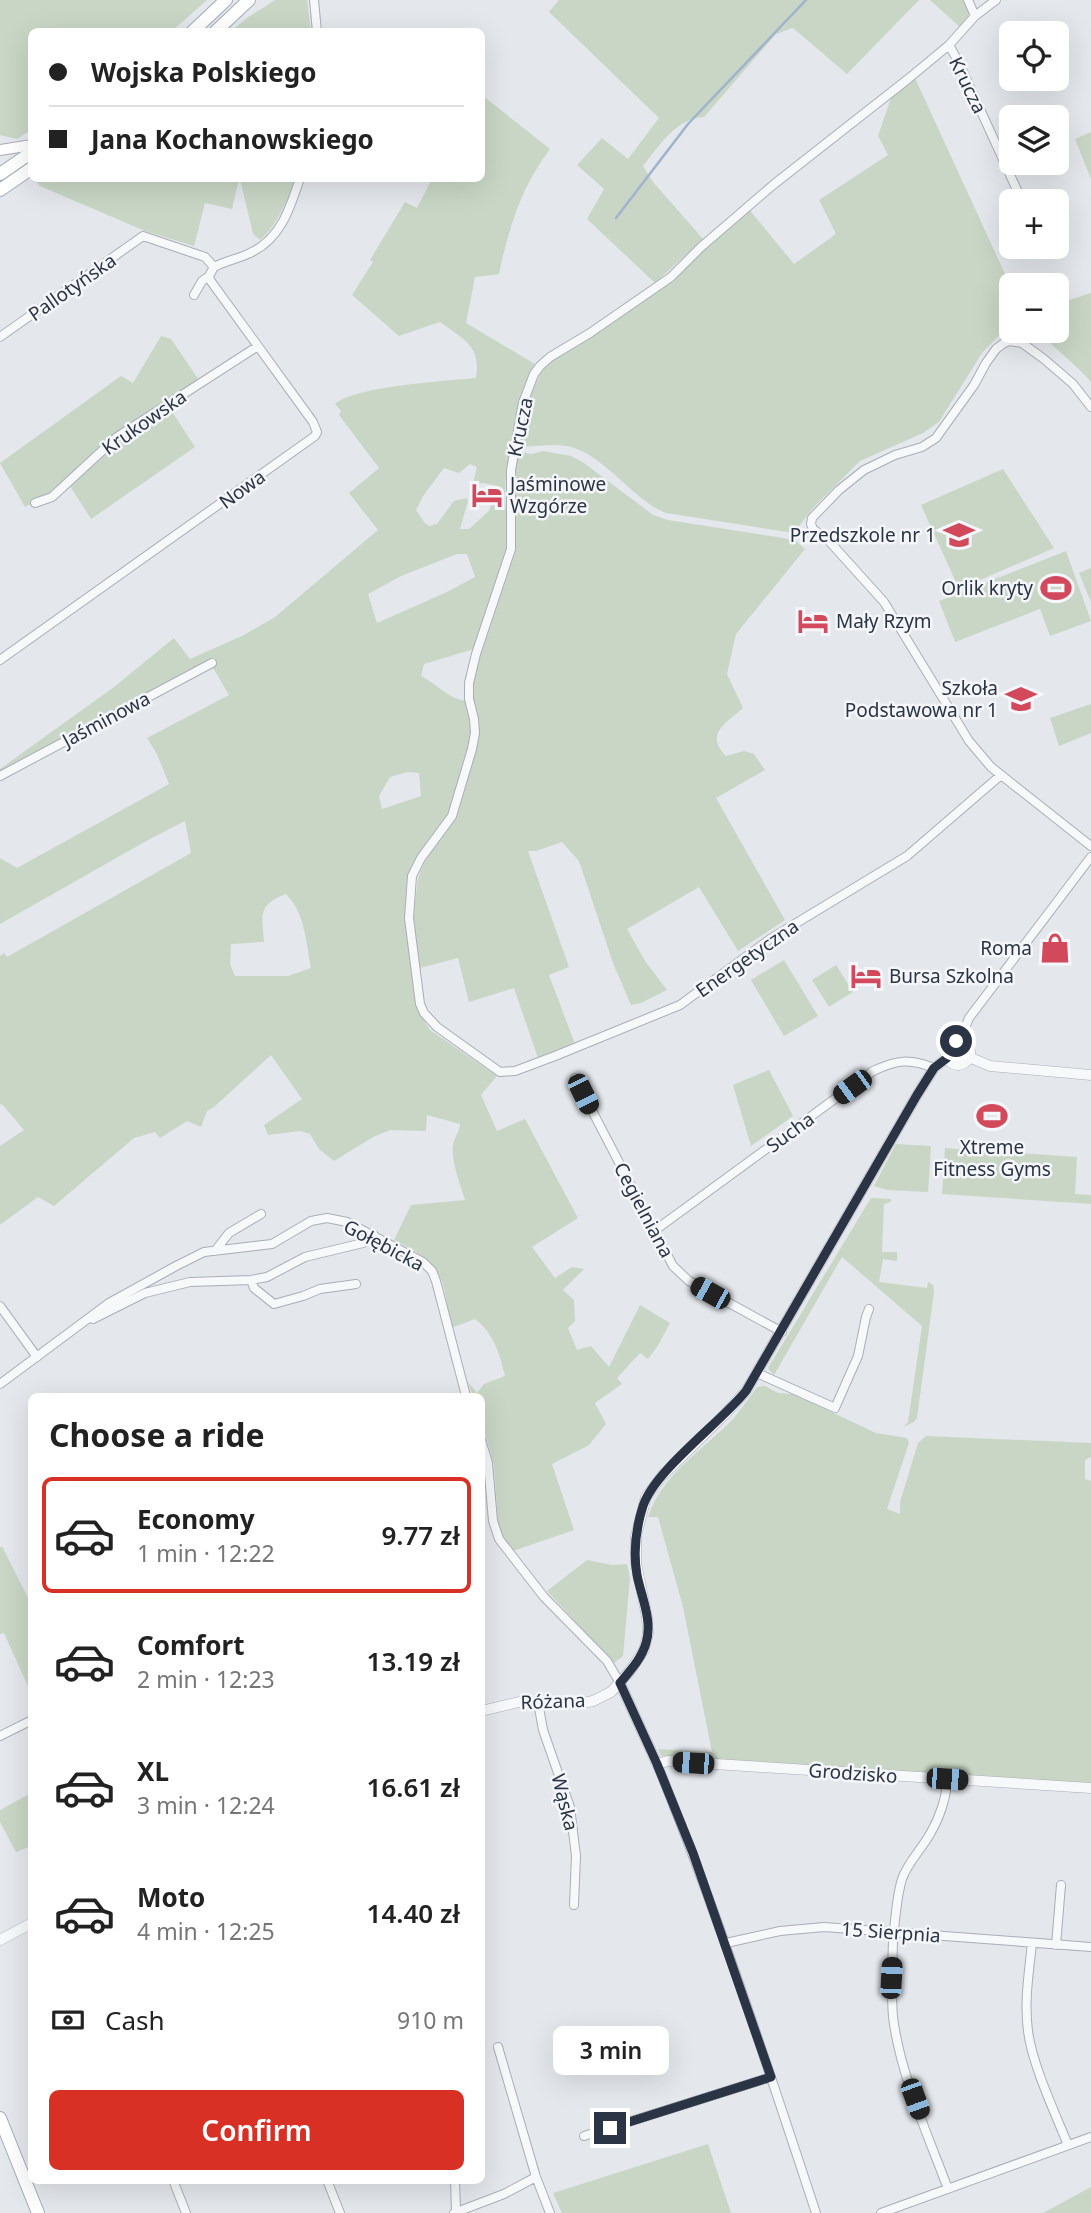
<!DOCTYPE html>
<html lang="en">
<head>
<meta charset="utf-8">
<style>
	:root { --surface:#fff; --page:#f2f2f2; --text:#222; --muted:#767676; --line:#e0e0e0; --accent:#d93025 }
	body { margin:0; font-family:"Noto Sans",sans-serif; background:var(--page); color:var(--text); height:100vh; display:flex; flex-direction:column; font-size:26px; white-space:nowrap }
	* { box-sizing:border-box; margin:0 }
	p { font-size:23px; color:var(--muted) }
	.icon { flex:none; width:38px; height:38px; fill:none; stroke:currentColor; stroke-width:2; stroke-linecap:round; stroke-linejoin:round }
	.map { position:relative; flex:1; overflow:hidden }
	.drawer { position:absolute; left:28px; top:1393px; width:457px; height:791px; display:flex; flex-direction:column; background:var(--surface); border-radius:10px; box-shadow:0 7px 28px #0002 }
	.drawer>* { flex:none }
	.banner { position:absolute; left:28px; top:28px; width:457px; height:154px; border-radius:10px; box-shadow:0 7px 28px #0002; display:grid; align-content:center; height:154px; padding:0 21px; background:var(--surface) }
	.fabs { position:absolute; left:999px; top:21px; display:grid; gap:14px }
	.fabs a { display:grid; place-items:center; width:70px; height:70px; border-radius:10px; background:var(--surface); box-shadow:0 7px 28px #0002; font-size:35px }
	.end { position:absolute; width:32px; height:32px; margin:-16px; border:9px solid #2b3445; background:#fff; box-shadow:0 0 0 4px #fff }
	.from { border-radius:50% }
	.bubble { position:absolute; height:49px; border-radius:10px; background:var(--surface); box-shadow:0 7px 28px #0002; font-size:23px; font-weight:600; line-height:49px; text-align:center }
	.car { position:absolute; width:21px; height:42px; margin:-21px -10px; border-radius:9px; box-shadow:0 0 5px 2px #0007; background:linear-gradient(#222 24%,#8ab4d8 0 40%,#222 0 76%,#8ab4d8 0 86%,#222 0) }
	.banner b { display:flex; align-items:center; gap:24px; height:66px; font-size:26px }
	.banner b+b { border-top:2px solid var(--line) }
	.banner i { width:18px; height:18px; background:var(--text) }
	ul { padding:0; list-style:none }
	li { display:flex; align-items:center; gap:21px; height:116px; margin:0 14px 10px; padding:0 7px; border:4px solid transparent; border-radius:10px }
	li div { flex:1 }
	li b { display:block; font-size:26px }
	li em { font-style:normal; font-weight:600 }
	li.active { border-color:var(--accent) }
	li>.icon { width:63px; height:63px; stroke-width:1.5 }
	h2 { padding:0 21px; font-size:32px; line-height:84px }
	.pay { display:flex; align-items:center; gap:18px; height:77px; padding:0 21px; font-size:26px }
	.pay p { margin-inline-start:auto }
	.button { display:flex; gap:14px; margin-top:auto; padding:14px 21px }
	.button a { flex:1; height:80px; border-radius:10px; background:var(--accent); color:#fff; font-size:28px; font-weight:600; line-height:80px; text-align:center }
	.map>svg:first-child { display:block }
</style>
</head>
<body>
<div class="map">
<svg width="1091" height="2213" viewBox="0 0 1091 2213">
	<rect width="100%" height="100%" fill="#e4e7ec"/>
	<path fill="#c9d6c5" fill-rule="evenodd" d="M0 0H207L172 31 32 32 31 130 17 139 0 135Z
		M275 0H307L311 31H231L247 18Z
		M559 0H919L847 74 793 28 776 34 704 117C676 118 659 146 643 166L653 182 703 239 655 283 587 219 604 189 577 165 602 138 628 159 659 118 549 12Z
		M930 0H966L970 8 969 15 960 27Z
		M915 78 1011 287V323L982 353 939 422 923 433 860 461 812 509 794 533 666 513C633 501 602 451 566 446 550 443 533 448 517 446L532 392 544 365 566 353 630 309 748 208 794 264 836 234 819 200 888 155 878 136 892 95Z
		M483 96 550 149C522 185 508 230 499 274L475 277 466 323 535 364C521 405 506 450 505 494 505 512 510 529 507 547 504 577 484 619 474 649L424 664 421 676C437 684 448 699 467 701L473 734 450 813 413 862 407 880 405 919 412 960 414 991 417 1008 423 1019 430 1030 497 1076 481 1095 497 1131 525 1119 578 1218 532 1247 555 1278 572 1267 584 1269 563 1290 574 1300 575 1321 568 1328 577 1350 591 1346 609 1367 640 1305 670 1323 657 1347 648 1359 640 1353 617 1378 622 1384 595 1403 606 1424 589 1445 552 1464 574 1530 513 1551 502 1535 498 1523 494 1464 481 1420V1396H473L468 1382 477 1393 484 1384 505 1376C499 1352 494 1334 475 1319L451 1328C447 1306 446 1275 428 1260 418 1252 405 1246 394 1240L411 1205 465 1200C460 1184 451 1162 453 1145 454 1137 460 1132 460 1124L427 1115 426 1131 390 1130 373 1137 334 1161 319 1149 310 1134 300 1131 268 1135 264 1125 302 1099 271 1055 214 1107 207 1111 201 1127 187 1121 160 1138 155 1132 134 1138 54 1206 38 1197 0 1225V1146L24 1130 2 1104 0 1105V956L4 953 7 957 191 853 185 821 148 840 0 924V858L17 868 169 784 157 754 147 738 229 695 212 666 0 776V769L114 687 174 638 190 659 244 635 275 617 378 530 349 493 379 468 339 415 341 411 335 404C356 386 445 381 476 378 481 345 464 340 440 322L399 336 352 295 373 262 370 260 405 202 417 208 432 179 481 178V98ZM470 464 477 467 473 484 483 483 498 486 489 511 469 529H460L468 501 467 498 454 501 437 524 429 526 425 523 416 510 423 496 444 468 459 473ZM457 554H467L475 577 447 592 377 623 368 594 401 576ZM408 772 419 773 421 796 382 809 379 796 390 777ZM286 894C305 913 306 942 311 968L288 976H235L230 964 231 944 264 942C262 915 257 905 286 894Z
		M1091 132V179L1075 139Z
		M34 179V178L239 179 232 209 205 203 194 246 145 231 40 186Z
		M240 179H295C286 202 279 223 260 240L253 234Z
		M1091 293V382C1075 363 1055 350 1039 331H1057V304Z
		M161 336 171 339 199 380 117 432 52 493 25 507 0 463 121 376 133 383Z
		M169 407 195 447 91 519 70 486 118 443Z
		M543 451 571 456 584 463 653 515 668 520 777 537 796 541 805 549 736 634 727 674 743 708C726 723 704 734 726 756L744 751 754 754 765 770 716 798 785 920 738 951 699 887 627 929 645 961 667 990 641 1003 631 1005 613 963 579 861 562 842 536 851H528L569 967 549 975 575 1044 538 1058 514 988 469 1002 458 958 420 968 413 920 418 878 426 859 447 831 455 814 471 763 472 675 513 555 511 484 518 452 532 454Z
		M1003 469 1054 548 959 589 921 505Z
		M1066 551 1091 621 1050 636 1040 609 955 642 939 601Z
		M1091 568V602L1079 573Z
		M1091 704V733L1059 746 1050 718Z
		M784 960 818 1016 784 1036 751 980Z
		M836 965 853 992 829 1007 812 980Z
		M769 1070 793 1116 751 1146 733 1085Z
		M896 1144 931 1146 928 1192 887 1190 874 1186Z
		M945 1148 1077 1157 1075 1194 1091 1195V1204L942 1194Z
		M871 1198 891 1199V1202L884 1204 882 1252H897V1261L883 1259 879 1282 927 1288 928 1282 933 1285 934 1292 917 1418 914 1422 903 1427 908 1422 922 1326 842 1257 774 1375 768 1368Z
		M765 1386 778 1393 793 1394 876 1433 907 1438 909 1443 887 1509 900 1514V1502L918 1443 926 1436 1091 1443V1457L1085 1460V1479L1091 1481V1784L661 1756 658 1749 712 1752 683 1607 658 1517H648C662 1474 703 1450 734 1418 742 1408 750 1397 757 1387Z
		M2 1546 31 1604V1693L4 1633 0 1634V1548Z
		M587 1560 612 1565 627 1564 630 1578 623 1656 614 1663 547 1591Z
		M31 1793V1846L16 1852 0 1822V1810Z
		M708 2144 731 2213H562L553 2193Z
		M1091 2187V2213H1043Z"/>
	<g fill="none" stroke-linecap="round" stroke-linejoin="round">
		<path stroke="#9fb4cc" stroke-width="2.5" d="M616 218 688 124 806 0"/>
		<g stroke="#a9aeb7" stroke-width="10">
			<path id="minor" d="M314 0 317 32
				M968 0 975 16
				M996 0 975 16 949 45 908 79 773 185 701 247 671 277 590 333 550 357 540 366 534 374 523 403 511 470V549L476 654 469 683V699L474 719 475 733 472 749 452 816 421 858 412 876 409 918 420 1004 424 1013 437 1027 500 1072 515 1071 555 1056 680 1005 770 939 907 856 1001 775
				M949 45 958 61 1022 201
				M194 295 202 281 209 276
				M0 337 143 236 205 257 214 267C225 261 238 259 250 253 281 239 290 208 300 178
				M1091 407 1073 384 1044 359 1022 343 1010 341 1004 343 996 349 986 363 974 385 936 438 922 447 895 455 864 470 839 490 812 518 811 524 813 529 829 541 884 602 969 741 991 767 1091 846
				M35 503 52 497 117 437 258 346
				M0 660 315 436 317 432 313 422 210 280 209 276 214 267
				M0 776 212 663
				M960 1041 969 1018 1091 857
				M575 1078 673 1266 689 1281 782 1332
				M654 1231 873 1071C897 1060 909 1058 934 1068
				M215 1251 229 1233 261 1214
				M251 1280 254 1288 274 1304 303 1296 320 1289 356 1284
				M0 1306 37 1357
				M93 1319 145 1293 190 1282 251 1280 267 1277 305 1257 363 1243 370 1240 374 1235
				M757 1373 835 1408 858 1356 866 1317 869 1309
				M0 1384 109 1303 176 1266 204 1252 272 1244 311 1221 327 1218 347 1222 423 1262 432 1271 436 1281 466 1396
				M481 1440 488 1463 493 1521 499 1539 544 1597 607 1661 620 1683
				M538 1702 543 1730 570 1807 576 1856 574 1905
				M0 1736 32 1720
				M657 1764C717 1911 766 2062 816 2213
				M947 1779C947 1797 939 1819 930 1834 921 1850 908 1862 902 1879 896 1899 895 1922 893 1942 892 1967 891 1992 893 2017 900 2074 928 2135 948 2189
				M726 1943 780 1931 824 1927 1091 1947
				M1032 1943C1029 1972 1024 2002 1028 2031 1032 2064 1055 2113 1068 2145
				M1056 1945 1061 1885
				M498 2047 536 2177 550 2213
				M584 2136 771 2077
				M173 2180 186 2213
				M327 2180 340 2213
				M455 2180 456 2212
				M454 2213 504 2194 536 2177
				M881 2213 1091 2137"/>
		</g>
		<g stroke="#a9aeb7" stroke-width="11">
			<path id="tertiary" d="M946 1053a12 12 0 1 1 24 0a12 12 0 1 1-24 0Z
				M969 1057 990 1066 1091 1075
				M620 1683 657 1764 668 1761 1091 1788
				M481 1711 519 1702 560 1704 583 1703 593 1701 611 1692 630 1671 644 1650 648 1634 647 1617 636 1563V1536L646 1497 662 1476 724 1415 746 1391 917 1095 934 1068 947 1058
				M0 1940 32 1923"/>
		</g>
		<g stroke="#a9aeb7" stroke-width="12">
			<path id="secondary" d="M0 150 32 145"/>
		</g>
		<g stroke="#a3abb8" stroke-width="14">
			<path id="primary" d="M192 32 226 0
				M215 32 249 0
				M0 174 32 152
				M0 190 32 168
				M0 2118 38 2213"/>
		</g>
		<use href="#minor" stroke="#f7f8fa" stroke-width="8"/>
		<use href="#tertiary" stroke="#f7f8fa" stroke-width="10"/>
		<use href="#secondary" stroke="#fff" stroke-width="10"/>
		<use href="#primary" stroke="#fff" stroke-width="12"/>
	</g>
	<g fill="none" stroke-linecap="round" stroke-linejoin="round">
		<path stroke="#2b3445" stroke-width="9" d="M610 2128 771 2077 693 1853 657 1764 620 1683C630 1671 642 1658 646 1643 653 1621 641 1596 637 1575 633 1552 636 1528 643 1506 655 1470 720 1423 746 1391L917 1095 934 1068 947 1058 948 1046 956 1041"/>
	</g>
	<defs>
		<g id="hotel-bare" transform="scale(2.415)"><path d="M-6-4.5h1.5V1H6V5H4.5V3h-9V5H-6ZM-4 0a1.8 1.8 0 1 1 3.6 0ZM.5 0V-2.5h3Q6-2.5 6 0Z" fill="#d1495b" stroke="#f4f6f9" stroke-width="2.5" paint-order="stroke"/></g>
		<g id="school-bare" transform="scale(2.415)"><path d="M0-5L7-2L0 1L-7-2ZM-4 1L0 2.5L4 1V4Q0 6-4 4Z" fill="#d1495b" stroke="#f4f6f9" stroke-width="2.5" paint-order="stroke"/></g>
		<g id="stadium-bare" transform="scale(2.415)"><path d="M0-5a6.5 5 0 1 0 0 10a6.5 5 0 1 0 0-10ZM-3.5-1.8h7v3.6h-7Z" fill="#d1495b" stroke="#f4f6f9" stroke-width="2.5" paint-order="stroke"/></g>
		<g id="shop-bare" transform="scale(2.415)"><path d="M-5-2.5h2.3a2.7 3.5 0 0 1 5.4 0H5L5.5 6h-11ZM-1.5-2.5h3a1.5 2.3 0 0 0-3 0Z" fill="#d1495b" stroke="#f4f6f9" stroke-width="2.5" paint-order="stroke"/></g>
	</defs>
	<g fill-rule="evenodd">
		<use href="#hotel-bare" x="487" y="495"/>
		<use href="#school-bare" x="959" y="535"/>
		<use href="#stadium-bare" x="1056" y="588"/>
		<use href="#hotel-bare" x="813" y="621"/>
		<use href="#school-bare" x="1021" y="699"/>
		<use href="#shop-bare" x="1055" y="948"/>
		<use href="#hotel-bare" x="866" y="976"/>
		<use href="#stadium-bare" x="992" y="1116"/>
	</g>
	<g text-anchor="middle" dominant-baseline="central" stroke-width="5" stroke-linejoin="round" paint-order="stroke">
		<g font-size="19" fill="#2b3445" stroke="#f4f6f9">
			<text transform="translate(968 85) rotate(64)">Krucza</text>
			<text transform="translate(72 287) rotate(-35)">Pallotyńska</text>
			<text transform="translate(144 422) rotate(-35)">Krukowska</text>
			<text transform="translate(520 427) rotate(-78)">Krucza</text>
			<text transform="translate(242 489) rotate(-36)">Nowa</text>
			<text transform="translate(106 719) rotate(-28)">Jaśminowa</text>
			<text transform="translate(747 958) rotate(-35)">Energetyczna</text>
			<text transform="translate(790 1132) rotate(-36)">Sucha</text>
			<text transform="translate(644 1210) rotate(62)">Cegielniana</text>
			<text transform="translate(384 1245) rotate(28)">Gołębicka</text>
			<text transform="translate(553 1701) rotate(-2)">Różana</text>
			<text transform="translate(853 1773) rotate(4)">Grodzisko</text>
			<text transform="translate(565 1802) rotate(76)">Wąska</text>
			<text transform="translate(891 1932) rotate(4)">15 Sierpnia</text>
		</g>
		<g font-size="19" fill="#2b3445" stroke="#f4f6f9" text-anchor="end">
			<text x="510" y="484" text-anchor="start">Jaśminowe<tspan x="510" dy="22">Wzgórze</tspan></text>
			<text x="936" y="535">Przedszkole nr 1</text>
			<text x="1033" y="588">Orlik kryty</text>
			<text x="836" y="621" text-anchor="start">Mały Rzym</text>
			<text x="998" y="688">Szkoła<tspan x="998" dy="22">Podstawowa nr 1</tspan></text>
			<text x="1032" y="948">Roma</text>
			<text x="889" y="976" text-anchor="start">Bursa Szkolna</text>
			<text x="992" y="1147" text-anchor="middle">Xtreme<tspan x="992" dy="22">Fitness Gyms</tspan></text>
		</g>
	</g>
</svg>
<div class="fabs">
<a><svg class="icon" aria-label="locate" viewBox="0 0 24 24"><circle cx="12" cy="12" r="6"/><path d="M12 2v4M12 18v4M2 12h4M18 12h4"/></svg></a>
<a><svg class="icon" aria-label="layers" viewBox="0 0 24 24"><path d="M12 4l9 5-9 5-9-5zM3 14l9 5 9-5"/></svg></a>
<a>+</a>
<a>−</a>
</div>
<i class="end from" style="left:956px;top:1041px"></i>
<i class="end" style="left:610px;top:2128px"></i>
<div class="bubble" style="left:553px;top:2026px;width:116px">3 min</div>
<i class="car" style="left:852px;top:1087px;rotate:234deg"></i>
<i class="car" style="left:583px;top:1094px;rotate:154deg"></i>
<i class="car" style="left:710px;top:1293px;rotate:299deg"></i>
<i class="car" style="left:693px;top:1763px;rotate:274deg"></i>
<i class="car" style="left:947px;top:1779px;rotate:94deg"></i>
<i class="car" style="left:891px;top:1978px;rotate:3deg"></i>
<i class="car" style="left:915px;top:2099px;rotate:160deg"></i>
<div class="banner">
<b><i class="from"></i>Wojska Polskiego</b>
<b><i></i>Jana Kochanowskiego</b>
</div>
<section class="drawer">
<h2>Choose a ride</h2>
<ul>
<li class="active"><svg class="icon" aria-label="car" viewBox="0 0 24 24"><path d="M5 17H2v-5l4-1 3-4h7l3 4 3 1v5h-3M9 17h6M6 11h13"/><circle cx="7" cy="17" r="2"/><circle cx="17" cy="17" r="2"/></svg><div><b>Economy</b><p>1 min · 12:22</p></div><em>9.77 zł</em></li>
<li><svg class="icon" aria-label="car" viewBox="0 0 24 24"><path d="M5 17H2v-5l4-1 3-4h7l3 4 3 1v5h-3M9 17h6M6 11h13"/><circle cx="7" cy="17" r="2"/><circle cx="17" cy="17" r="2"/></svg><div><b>Comfort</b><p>2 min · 12:23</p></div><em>13.19 zł</em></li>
<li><svg class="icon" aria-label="car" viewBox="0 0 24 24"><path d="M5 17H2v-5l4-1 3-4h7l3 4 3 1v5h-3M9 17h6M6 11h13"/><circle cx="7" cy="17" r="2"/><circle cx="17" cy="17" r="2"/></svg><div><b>XL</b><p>3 min · 12:24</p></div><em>16.61 zł</em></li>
<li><svg class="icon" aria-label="car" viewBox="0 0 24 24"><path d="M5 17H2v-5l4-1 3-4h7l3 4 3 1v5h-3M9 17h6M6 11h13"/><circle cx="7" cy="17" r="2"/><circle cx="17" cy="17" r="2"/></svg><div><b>Moto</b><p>4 min · 12:25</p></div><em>14.40 zł</em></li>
</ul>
<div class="pay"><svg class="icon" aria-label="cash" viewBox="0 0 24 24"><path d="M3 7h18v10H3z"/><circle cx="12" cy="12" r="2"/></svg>Cash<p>910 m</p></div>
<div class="button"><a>Confirm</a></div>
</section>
</div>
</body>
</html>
